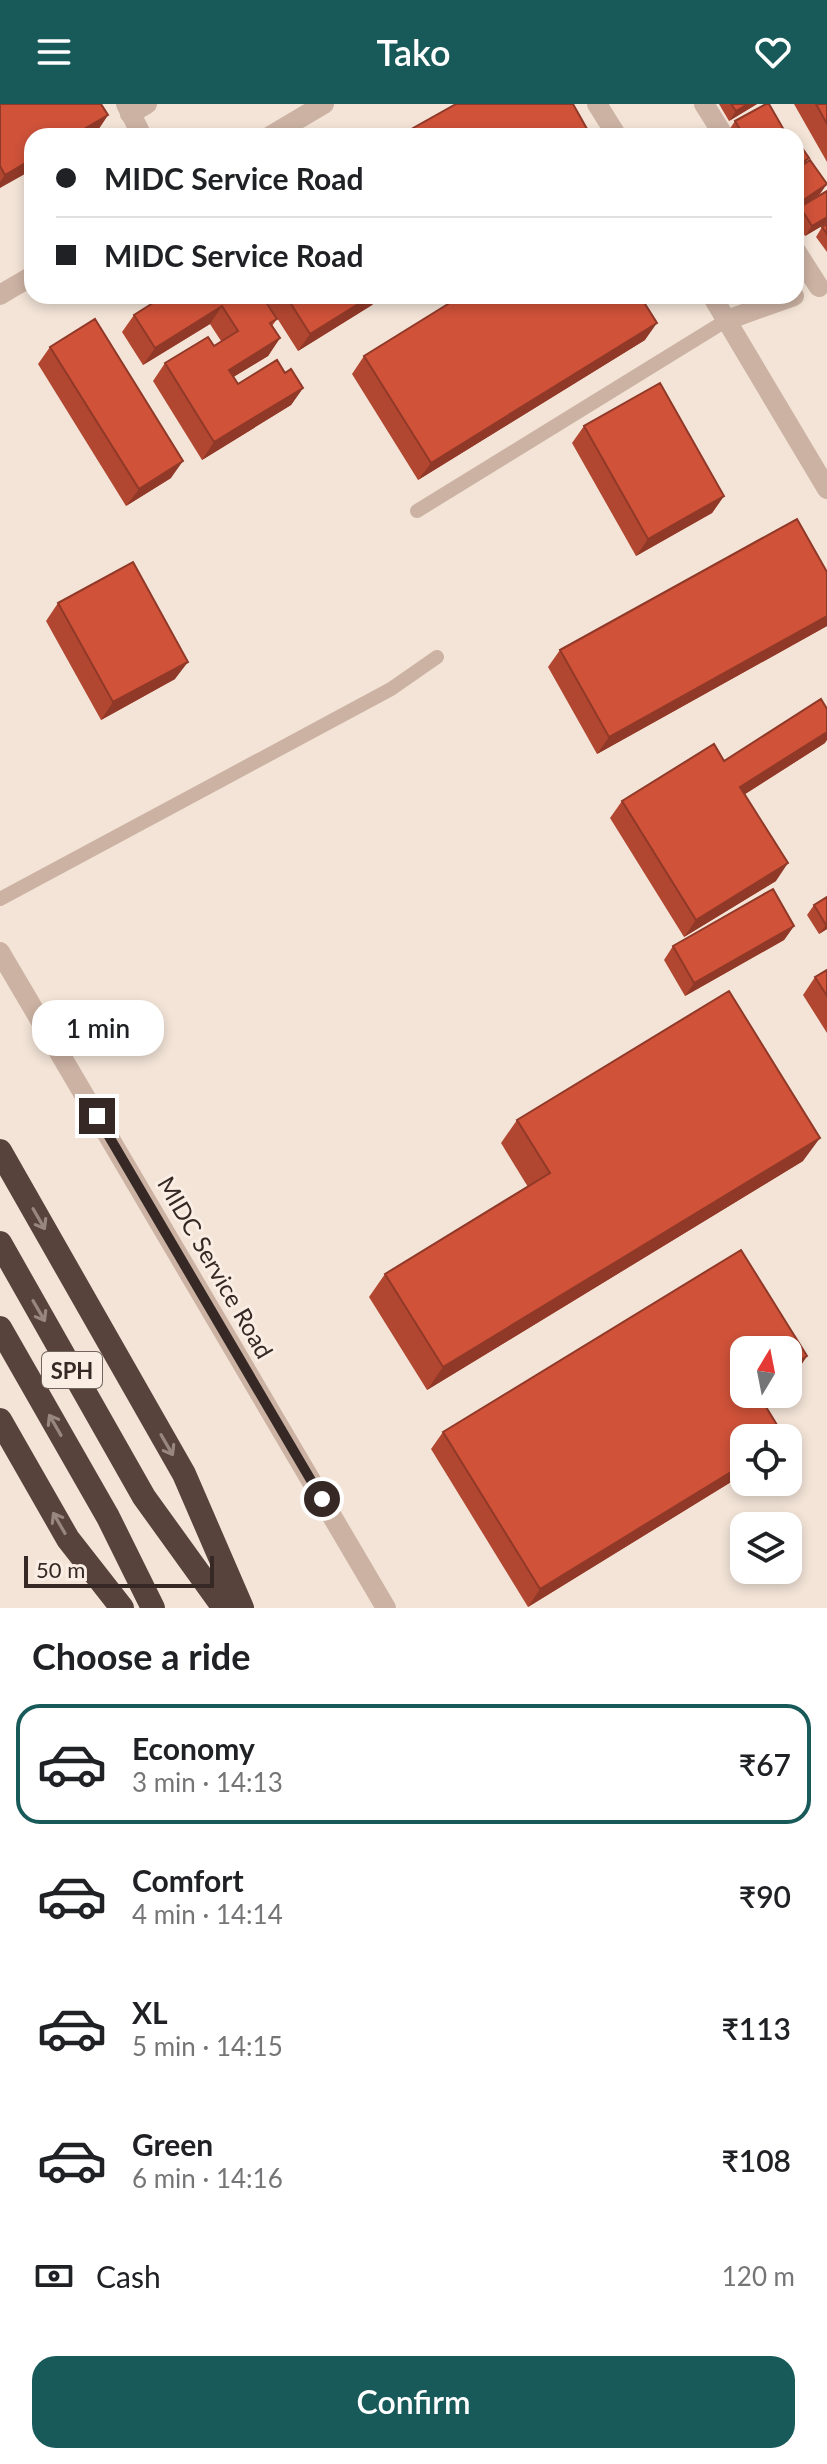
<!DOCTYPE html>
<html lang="en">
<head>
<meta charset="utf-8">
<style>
	:root { --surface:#fff; --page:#f6f6f6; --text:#202124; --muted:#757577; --line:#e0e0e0; --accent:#185a59 }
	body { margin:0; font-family:Lato,sans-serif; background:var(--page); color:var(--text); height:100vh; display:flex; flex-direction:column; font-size:30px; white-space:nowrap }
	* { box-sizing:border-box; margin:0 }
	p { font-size:26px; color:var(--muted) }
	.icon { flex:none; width:44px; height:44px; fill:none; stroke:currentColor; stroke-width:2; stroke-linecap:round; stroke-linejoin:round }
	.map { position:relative; height:1504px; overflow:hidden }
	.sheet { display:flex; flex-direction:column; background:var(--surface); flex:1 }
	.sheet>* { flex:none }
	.banner { position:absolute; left:24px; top:24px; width:780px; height:176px; border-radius:24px; box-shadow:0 4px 12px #0003; display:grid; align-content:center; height:176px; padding:0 32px; background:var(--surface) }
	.needle { width:52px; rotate:10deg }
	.buttons { position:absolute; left:730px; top:1232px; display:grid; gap:16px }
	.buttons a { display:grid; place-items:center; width:72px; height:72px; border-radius:16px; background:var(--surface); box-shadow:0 4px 12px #0003; font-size:40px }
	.scale { position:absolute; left:24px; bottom:20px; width:190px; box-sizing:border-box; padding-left:8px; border:4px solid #362925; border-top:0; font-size:22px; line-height:28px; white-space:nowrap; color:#362925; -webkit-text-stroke:6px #faeee4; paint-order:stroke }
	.end { position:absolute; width:36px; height:36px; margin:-18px; border:10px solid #362925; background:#fff; box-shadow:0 0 0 4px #fff }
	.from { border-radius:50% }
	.bubble { position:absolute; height:56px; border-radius:24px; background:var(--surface); box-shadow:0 4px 12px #0003; font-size:26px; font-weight:600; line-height:56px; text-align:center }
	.banner b { display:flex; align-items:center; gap:28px; height:76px; font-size:30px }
	.banner b+b { border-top:2px solid var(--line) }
	.banner i { width:20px; height:20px; background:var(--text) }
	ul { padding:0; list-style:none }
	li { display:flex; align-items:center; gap:24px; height:120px; margin:0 16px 12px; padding:0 16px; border:4px solid transparent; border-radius:24px }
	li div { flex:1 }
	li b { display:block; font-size:30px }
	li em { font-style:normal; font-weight:600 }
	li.on { border-color:var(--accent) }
	li>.icon { width:72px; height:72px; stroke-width:1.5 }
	h2 { padding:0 32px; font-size:36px; line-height:96px }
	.pay { display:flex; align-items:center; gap:20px; height:88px; padding:0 32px; font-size:30px }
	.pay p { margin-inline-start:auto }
	.action { display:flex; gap:16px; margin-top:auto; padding:16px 32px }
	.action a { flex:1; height:92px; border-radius:24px; background:var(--accent); color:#fff; font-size:32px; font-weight:600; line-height:92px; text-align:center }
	header { display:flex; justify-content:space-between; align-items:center; height:104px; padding:0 32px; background:var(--accent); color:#fff; font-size:36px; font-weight:600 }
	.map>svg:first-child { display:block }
</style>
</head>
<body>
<header><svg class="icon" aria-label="menu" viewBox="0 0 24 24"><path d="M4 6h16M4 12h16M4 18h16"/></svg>Tako<svg class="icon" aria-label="heart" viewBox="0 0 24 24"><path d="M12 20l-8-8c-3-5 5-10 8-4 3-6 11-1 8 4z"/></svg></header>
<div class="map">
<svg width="827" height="1504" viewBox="0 0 827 1504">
	<rect width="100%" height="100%" fill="#f3e4d7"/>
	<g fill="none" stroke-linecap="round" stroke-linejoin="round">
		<path stroke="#cbb2a3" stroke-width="14" d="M417 407 727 216
			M0 795 391 585 437 553"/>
		<path stroke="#cbb2a3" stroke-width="20" d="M597 0 617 32
			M704 0 724 32
			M130 10 147 0
			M796 147 819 183
			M712 192 827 385
			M727 216 794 192"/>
		<path stroke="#cbb2a3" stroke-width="20" d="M126 0 142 32
			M270 32 324 0
			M0 191 32 172
			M0 848 386 1504"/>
		<path stroke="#57423c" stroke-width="24" d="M0 1047 184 1370 242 1504
			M0 1139 144 1393 224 1504
			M0 1224 108 1413 153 1504
			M0 1316 68 1435 122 1504"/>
	</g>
	<path fill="#b24731" d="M0 0 108 11 96 29 90 32H32L0 84Z
		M719 0H757L729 17Z
		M794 0H827V58Z
		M735 17 780 32H732L729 26Z
		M804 61 820 90 807 98 827 119 805 132 796 116V109L799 104Z
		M827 120V148L816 133 822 123Z
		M262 192 277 215 272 222 280 234 268 252 233 273 238 280 285 269 303 284 291 301 202 356 153 277 165 259 214 242 221 237 210 220 143 261 122 228 134 211Z
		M263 192H384L377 195 372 201 298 247Z
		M645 236 418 376 352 270 364 252Z
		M50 243 171 374 126 402 38 260Z
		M584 322 724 392 712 409 636 452 572 339Z
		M827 468V522L597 650 548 563 560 546Z
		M58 499 175 575 101 616 46 517Z
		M825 639 745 690 776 777 684 833 610 714 622 697 724 657Z
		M827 793V825L819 830 807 811 814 801Z
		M794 822 784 836 685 892 664 856 673 842Z
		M827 866V929L803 891 815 873Z
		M517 1016 803 1057 427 1286 369 1193 385 1170 528 1083 501 1039Z
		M741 1146 807 1252 795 1270 788 1274V1246H744V1290H762L759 1292 785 1334H744V1370L528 1503 431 1345 443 1328Z"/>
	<path fill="#913928" d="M748 0H757L729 17 736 7Z
		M108 11 96 29 90 32H72Z
		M809 54 802 63 796 67V62Z
		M32 55V66L0 84V78L5 71Z
		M827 80 820 90 796 106V101Z
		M827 113V119L805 132 812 122Z
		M371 192H379L372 201 298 247 310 230Z
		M222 202 210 220 143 261 155 244Z
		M657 219 645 236 418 376 431 359Z
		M280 234 268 252 217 283 229 266Z
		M303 284 291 301 202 356 214 338Z
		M183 357 171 374 126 402 139 385Z
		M724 392 712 409 636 452 648 435Z
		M827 512V522L597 650 609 633Z
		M188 558 175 575 101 616 113 598Z
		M827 628V636L825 639 728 701 740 683Z
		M788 759 776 777 684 833 696 816Z
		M827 820V825L819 830 826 821Z
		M794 822 784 836 685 892 694 879Z
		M820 1034 803 1057 427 1286 443 1263Z
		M807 1252 795 1270 788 1274V1264Z
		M744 1360V1370L528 1503 540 1485Z"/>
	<path fill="#cf5239" stroke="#913928" stroke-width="2" d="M0 0H101L108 11 72 32H32V55L5 71 0 62Z
		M456 0H573L591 32H399Z
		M731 0H748L736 7Z
		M766 0H769L784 26 773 32H744L735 17Z
		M816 0H827V20Z
		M796 35 809 54 796 62Z
		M810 56 827 80 796 101V66Z
		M827 87V113L812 122 800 103Z
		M827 120V130L822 123Z
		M164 192H262L277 215 270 219 280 234 229 266 238 280 277 256 285 269 291 265 303 284 214 338 165 259 208 233 214 242 238 227 222 202 155 244 134 211Z
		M286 192H371L310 230Z
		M461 192H640L657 219 431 359 364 252Z
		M95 215 183 357 139 385 50 243Z
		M660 279 724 392 648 435 584 322Z
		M797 415 827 468V512L609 633 560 546Z
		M133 458 188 558 113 598 58 499Z
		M821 595 827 605V628L740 683 788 759 696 816 622 697 714 640 724 657Z
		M773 785 794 822 694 879 673 842Z
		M827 793V820L826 821 814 801Z
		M827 866V892L815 873Z
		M729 887 820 1034 443 1263 385 1170 550 1069 517 1016Z
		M741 1146 807 1252 788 1264V1246H744V1290H758L785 1334H744V1360L540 1485 443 1328Z"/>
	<defs><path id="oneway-shaft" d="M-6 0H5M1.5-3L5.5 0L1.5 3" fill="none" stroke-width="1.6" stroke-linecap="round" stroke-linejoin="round" transform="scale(2)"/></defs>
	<g stroke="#98877f">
		<use href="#oneway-shaft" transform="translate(39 1115) rotate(60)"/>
		<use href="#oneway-shaft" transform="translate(39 1207) rotate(60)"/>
		<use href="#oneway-shaft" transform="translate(55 1321) rotate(-120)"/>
		<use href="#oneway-shaft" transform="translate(167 1341) rotate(60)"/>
		<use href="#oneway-shaft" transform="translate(59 1419) rotate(-120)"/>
	</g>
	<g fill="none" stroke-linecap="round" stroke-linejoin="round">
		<path stroke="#362925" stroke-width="10" d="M97 1012 322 1395"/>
	</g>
	<g text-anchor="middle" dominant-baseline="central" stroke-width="6" stroke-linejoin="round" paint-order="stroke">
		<rect fill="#faeee4" stroke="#71645e" stroke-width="2" x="42" y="1248" width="60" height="36" rx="6"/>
		<g font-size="22" font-weight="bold" fill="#362925">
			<text x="72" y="1266">SPH</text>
		</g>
		<g font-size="24" fill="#362925" stroke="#faeee4">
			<text transform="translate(216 1163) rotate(60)">MIDC Service Road</text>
		</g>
	</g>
</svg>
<div class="buttons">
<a><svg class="needle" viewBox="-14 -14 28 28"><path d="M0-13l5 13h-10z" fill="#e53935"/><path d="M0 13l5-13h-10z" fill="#757577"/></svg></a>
<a><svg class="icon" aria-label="locate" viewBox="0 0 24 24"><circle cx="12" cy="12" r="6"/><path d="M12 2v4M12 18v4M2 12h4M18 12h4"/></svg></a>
<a><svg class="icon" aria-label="layers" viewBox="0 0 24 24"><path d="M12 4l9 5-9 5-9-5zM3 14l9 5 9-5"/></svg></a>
</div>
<div class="scale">50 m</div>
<i class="end from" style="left:322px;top:1395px"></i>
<i class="end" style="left:97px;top:1012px"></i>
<div class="bubble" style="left:32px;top:896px;width:132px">1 min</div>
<div class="banner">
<b><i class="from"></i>MIDC Service Road</b>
<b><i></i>MIDC Service Road</b>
</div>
</div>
<section class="sheet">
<h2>Choose a ride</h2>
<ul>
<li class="on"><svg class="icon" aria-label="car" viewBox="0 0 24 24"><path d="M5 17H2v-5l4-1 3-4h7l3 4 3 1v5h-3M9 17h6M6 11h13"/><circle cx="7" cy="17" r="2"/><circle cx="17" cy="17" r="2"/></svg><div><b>Economy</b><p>3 min · 14:13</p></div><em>₹67</em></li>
<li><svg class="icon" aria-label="car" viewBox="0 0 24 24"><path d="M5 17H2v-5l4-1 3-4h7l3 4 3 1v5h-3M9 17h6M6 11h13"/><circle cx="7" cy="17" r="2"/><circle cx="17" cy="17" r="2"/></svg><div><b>Comfort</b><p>4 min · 14:14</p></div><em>₹90</em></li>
<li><svg class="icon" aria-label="car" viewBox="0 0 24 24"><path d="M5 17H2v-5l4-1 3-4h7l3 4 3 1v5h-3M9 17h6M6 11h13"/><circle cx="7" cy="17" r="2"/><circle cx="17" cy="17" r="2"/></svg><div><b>XL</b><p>5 min · 14:15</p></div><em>₹113</em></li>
<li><svg class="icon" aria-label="car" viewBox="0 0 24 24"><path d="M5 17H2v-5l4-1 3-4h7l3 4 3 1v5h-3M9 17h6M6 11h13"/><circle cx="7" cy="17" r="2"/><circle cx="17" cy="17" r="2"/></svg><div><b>Green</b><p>6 min · 14:16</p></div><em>₹108</em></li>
</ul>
<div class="pay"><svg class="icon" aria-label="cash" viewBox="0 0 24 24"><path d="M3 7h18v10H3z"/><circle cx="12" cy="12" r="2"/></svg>Cash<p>120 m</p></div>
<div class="action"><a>Confirm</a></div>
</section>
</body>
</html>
